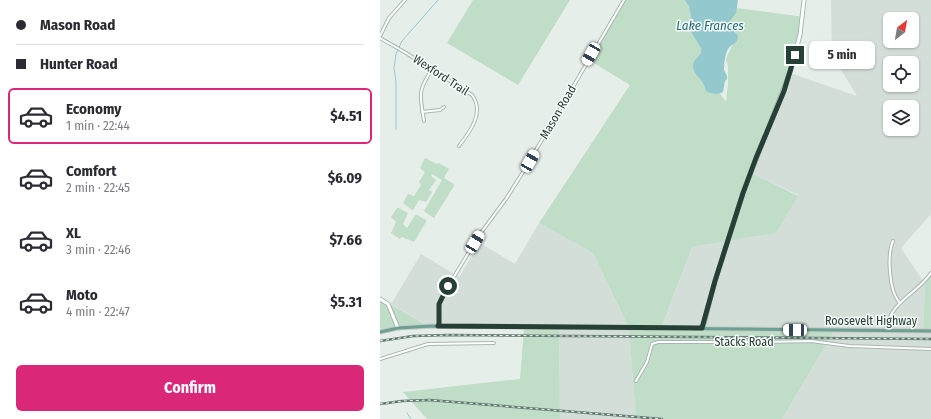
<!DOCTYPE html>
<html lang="en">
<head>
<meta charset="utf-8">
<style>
	:root { --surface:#fff; --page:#f7f7f7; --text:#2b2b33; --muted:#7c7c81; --line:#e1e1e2; --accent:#db2777 }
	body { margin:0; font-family:"Fira Sans Condensed",sans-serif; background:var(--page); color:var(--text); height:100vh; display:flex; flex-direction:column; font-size:15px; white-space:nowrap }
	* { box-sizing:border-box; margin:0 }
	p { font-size:13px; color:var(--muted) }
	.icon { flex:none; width:22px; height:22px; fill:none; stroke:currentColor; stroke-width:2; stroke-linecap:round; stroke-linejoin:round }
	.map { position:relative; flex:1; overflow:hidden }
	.drawer { display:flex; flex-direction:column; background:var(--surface); width:380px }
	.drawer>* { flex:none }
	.banner { display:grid; align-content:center; height:88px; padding:0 16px; background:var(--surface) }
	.needle { width:26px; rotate:31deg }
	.buttons { position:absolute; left:503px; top:12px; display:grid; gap:8px }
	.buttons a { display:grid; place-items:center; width:36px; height:36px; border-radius:6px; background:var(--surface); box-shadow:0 1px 3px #0004; font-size:20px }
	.end { position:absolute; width:18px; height:18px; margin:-9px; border:5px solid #263f37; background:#fff; box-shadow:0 0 0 2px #fff }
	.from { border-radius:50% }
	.bubble { position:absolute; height:28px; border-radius:6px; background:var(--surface); box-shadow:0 1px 3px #0004; font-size:13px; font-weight:700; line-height:28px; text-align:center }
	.car { position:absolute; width:12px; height:24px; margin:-12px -6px; border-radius:5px; box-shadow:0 0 3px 1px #0007; background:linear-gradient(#fff 24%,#345 0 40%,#fff 0 76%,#345 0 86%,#fff 0) }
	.banner b { display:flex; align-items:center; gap:14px; height:38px; font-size:15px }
	.banner b+b { border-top:1px solid var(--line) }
	.banner i { width:10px; height:10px; background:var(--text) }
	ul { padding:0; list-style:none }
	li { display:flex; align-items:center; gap:12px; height:56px; margin:0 8px 6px; padding:0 8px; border:2px solid transparent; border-radius:6px }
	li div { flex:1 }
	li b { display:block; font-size:15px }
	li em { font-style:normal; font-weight:700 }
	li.active { border-color:var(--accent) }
	li>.icon { width:36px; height:36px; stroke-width:1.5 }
	.primary-button { display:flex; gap:8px; margin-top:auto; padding:8px 16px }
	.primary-button a { flex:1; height:46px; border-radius:6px; background:var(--accent); color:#fff; font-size:16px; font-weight:700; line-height:46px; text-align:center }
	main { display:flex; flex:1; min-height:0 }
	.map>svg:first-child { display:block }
</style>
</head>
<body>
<main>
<section class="drawer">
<div class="banner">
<b><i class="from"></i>Mason Road</b>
<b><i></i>Hunter Road</b>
</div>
<ul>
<li class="active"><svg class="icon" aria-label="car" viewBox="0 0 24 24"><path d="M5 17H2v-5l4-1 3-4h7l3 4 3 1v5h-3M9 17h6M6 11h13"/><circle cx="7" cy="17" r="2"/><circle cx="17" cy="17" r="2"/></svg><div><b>Economy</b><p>1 min · 22:44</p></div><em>$4.51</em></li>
<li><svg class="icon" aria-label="car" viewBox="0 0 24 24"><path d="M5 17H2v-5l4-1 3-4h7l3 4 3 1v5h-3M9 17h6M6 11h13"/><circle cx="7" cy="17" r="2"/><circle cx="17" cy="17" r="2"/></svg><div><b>Comfort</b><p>2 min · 22:45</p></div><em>$6.09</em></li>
<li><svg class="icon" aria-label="car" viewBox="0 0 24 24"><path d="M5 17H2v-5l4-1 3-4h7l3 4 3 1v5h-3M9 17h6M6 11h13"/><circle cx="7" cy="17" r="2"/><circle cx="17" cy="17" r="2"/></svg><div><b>XL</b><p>3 min · 22:46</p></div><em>$7.66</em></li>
<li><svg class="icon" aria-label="car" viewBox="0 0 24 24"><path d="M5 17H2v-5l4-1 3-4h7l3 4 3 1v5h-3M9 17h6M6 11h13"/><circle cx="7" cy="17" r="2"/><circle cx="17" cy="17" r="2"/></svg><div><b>Moto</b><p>4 min · 22:47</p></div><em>$5.31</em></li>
</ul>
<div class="primary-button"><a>Confirm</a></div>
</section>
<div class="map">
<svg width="551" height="419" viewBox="0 0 551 419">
	<rect width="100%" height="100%" fill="#e6eeea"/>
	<path fill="#d4ded9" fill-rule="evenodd" d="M451 0H551V214L521 248 545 284 543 333H551V419H402L454 331 324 326 282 327 312 247 396 233 418 195 372 173 410 73 477 96 452 55ZM510 19H532V41H510ZM510 63H532V85H510ZM510 107H532V129H510Z
		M159 223 213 253 249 328 256 419H180L179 328 49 327 11 304 41 254 79 277 100 243 135 264Z"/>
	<path fill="#c0ddc7" d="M93 0H190L138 85 67 43Z
		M245 0H306L315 14 324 46 313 66 332 82 346 102 348 84V66L346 59 355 39 348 21 357 8 424 17 410 73 372 173 418 196 396 233 312 247 282 326 454 331 402 419H256L249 328 213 253 159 223 250 85 209 60Z
		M45 158 57 164 59 163 69 169 64 178 74 184V186L54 218 45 212 44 211 62 180 52 174 51 176 56 180 49 190 52 192 46 202 39 200 34 209 32 210 23 203 28 194 34 196 41 185 39 182 45 172 40 168Z
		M17 208H19L28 213 23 224 27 228 35 215H37L46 220V222L34 242 22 237 20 239 11 233 16 222 11 217Z
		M551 274V333H543L545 284Z
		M0 298 49 327 15 329 0 333Z
		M144 328H179L180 419H47L23 392 140 379Z"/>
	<path fill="#92c8ce" d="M305 0H358L356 13 349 22 351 28 358 36C358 44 352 43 348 49 345 54 344 64 344 70L347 76V79L345 81 343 92C338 95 331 94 326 91 325 89 325 87 324 85 321 77 307 70 316 59 319 55 322 54 321 48L310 30 311 16 309 6Z"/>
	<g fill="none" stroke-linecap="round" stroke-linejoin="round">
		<path stroke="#92c8ce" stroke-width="1" d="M16 129V82L14 68 16 54 22 41 58 0
			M27 413 31 419"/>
		<g stroke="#a9b6b1" stroke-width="4">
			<path id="street" d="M0 36 9 18 25 0
				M0 38 26 53 92 95C105 112 90 132 79 146
				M42 112 60 110 64 107
				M44 121C40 94 37 93 52 69
				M513 241C507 255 509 290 519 302
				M58 326C61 317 57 308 61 298L100 234 126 199 143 172 244 0
				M506 330C511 300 536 295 551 273
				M0 359 48 344 114 343
				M256 381 267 362 272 344 278 342H381L431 341 469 346 551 349"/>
		</g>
		<g stroke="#a5b9b1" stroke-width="5">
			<path id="secondary" d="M0 299 8 304 18 328
				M323 328 335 281 363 193 410 72 420 35 424 0"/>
		</g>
		<g stroke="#c2c9c7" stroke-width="5">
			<path id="primary" d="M0 332 18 328 52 326 551 331"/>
		</g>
		<use href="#street" stroke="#fff" stroke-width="2"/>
		<use href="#secondary" stroke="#fff" stroke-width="3"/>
		<use href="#primary" stroke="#6da091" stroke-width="3"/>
		<g stroke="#607a72" stroke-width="2.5">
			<path id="rail" d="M0 341 33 336 69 335 551 339
				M0 404 22 401 49 400 282 419"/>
		</g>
		<use href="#rail" stroke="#f6faf8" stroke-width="1" stroke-dasharray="3" stroke-linecap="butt"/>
	</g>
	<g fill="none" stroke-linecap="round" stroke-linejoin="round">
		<path stroke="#263f37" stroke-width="5" d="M68 286 59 304V324L58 326 322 328 335 281 363 193 376 158 404 91 415 55"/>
	</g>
	<g text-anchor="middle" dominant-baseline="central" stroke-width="3" stroke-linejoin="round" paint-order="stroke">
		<g font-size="12" fill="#263f37" stroke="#f6faf8">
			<text transform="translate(61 75) rotate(33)">Wexford Trail</text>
			<text transform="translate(178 112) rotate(-60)">Mason Road</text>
			<text x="491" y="321">Roosevelt Highway</text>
			<text x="364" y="342">Stacks Road</text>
		</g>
		<g font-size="13" font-style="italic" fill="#236d78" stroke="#f6faf8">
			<text x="330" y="25">Lake Frances</text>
		</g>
	</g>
</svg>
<div class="buttons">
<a><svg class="needle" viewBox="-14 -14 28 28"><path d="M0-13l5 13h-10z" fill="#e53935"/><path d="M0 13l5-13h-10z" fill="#7c7c81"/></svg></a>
<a><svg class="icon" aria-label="locate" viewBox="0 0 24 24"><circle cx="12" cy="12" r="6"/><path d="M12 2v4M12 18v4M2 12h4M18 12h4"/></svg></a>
<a><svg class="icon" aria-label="layers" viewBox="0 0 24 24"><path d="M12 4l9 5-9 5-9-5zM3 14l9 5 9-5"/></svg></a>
</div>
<i class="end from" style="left:68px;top:286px"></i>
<i class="end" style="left:415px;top:55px"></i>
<div class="bubble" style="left:429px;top:41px;width:66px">5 min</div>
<i class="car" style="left:211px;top:54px;rotate:210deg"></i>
<i class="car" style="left:150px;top:161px;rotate:30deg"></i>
<i class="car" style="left:95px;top:242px;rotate:31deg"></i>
<i class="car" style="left:415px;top:330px;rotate:271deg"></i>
</div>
</main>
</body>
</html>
